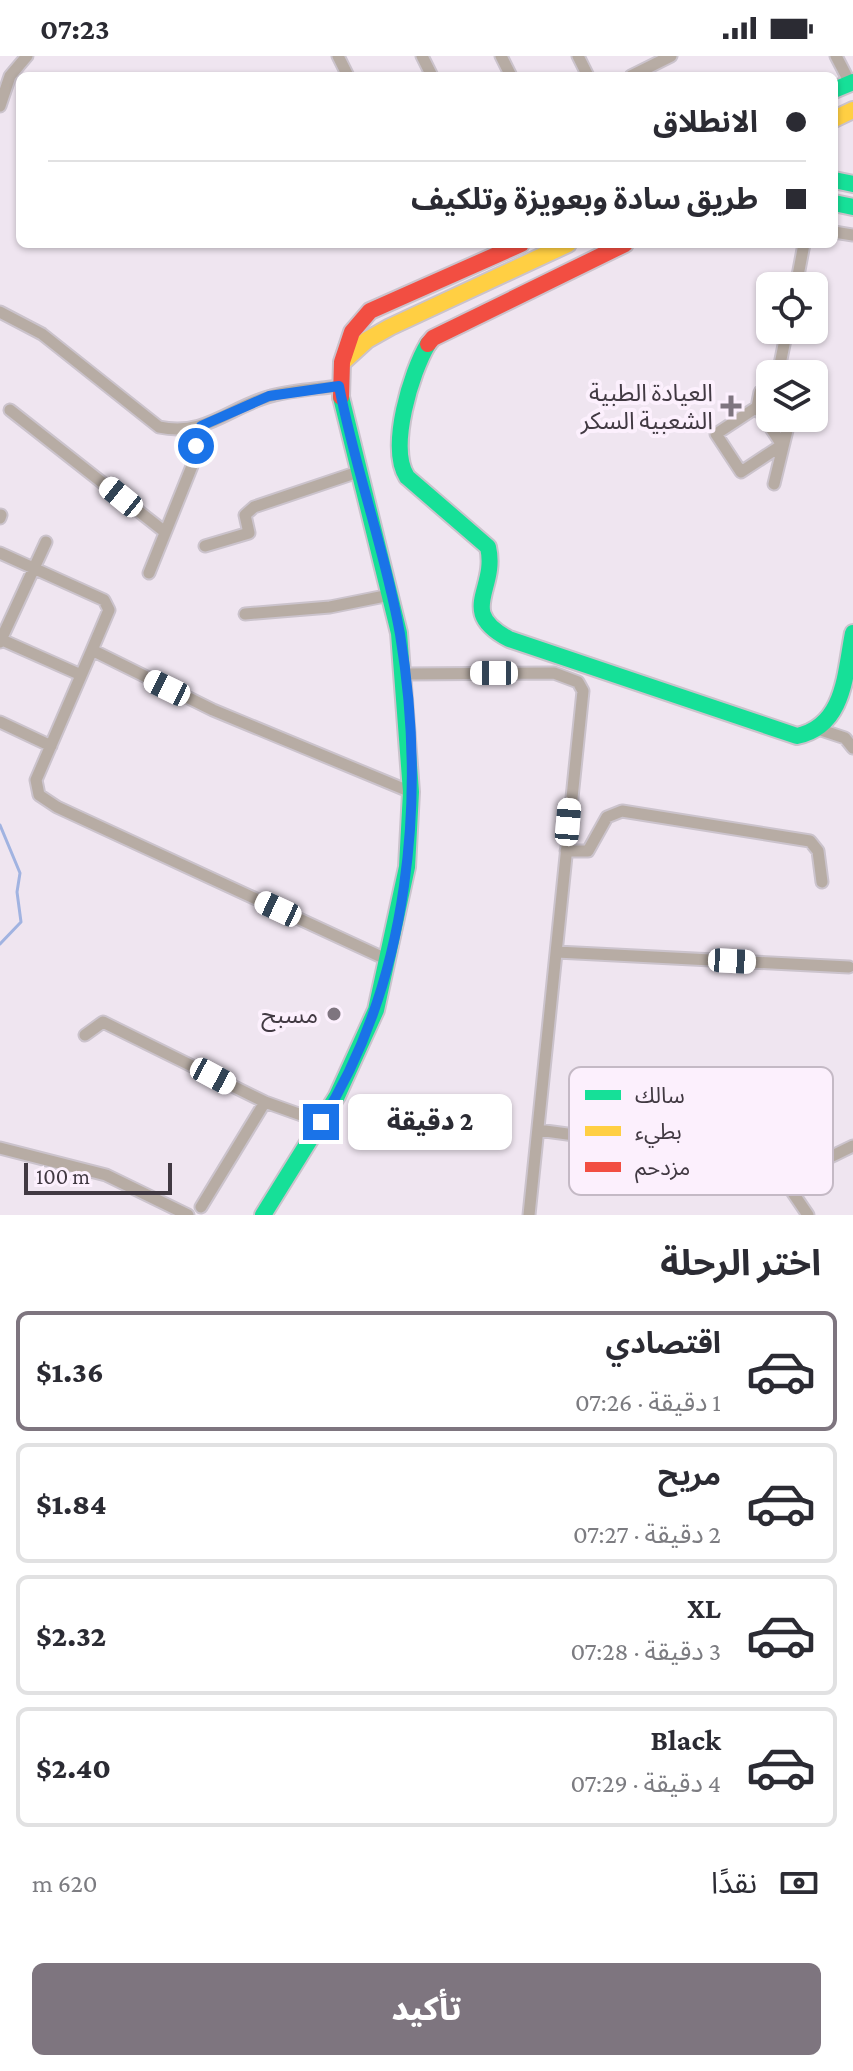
<!DOCTYPE html>
<html lang="ar">
<head>
<meta charset="utf-8">
<style>
	:root { --surface:#fff; --page:#f2f2f3; --text:#2b2b33; --muted:#7c7c81; --line:#e1e1e2; --accent:#7e757f }
	body { margin:0; font-family:"Crimson Pro","Noto Sans Arabic",serif; background:var(--page); color:var(--text); direction:rtl; height:100vh; display:flex; flex-direction:column; font-size:30px; white-space:nowrap }
	* { box-sizing:border-box; margin:0 }
	p { font-size:26px; color:var(--muted) }
	.icon { flex:none; width:44px; height:44px; fill:none; stroke:currentColor; stroke-width:2; stroke-linecap:round; stroke-linejoin:round }
	.map { position:relative; height:1159px; overflow:hidden; direction:ltr }
	.panel { display:flex; flex-direction:column; background:var(--surface); flex:1 }
	.panel>* { flex:none }
	.banner { position:absolute; left:16px; top:16px; width:822px; height:176px; border-radius:12px; box-shadow:0 2px 6px #0004; direction:rtl; display:grid; align-content:center; height:176px; padding:0 32px; background:var(--surface) }
	.fabs { position:absolute; left:756px; top:216px; display:grid; gap:16px }
	.fabs a { display:grid; place-items:center; width:72px; height:72px; border-radius:12px; background:var(--surface); box-shadow:0 2px 6px #0004; font-size:40px }
	.scale { position:absolute; left:24px; bottom:20px; width:148px; box-sizing:border-box; padding-left:8px; border:4px solid #413942; border-top:0; font-size:22px; line-height:28px; white-space:nowrap; color:#413942; -webkit-text-stroke:6px #fcf0fd; paint-order:stroke }
	.end { position:absolute; width:36px; height:36px; margin:-18px; border:10px solid #1a73e8; background:#fff; box-shadow:0 0 0 4px #fff }
	.from { border-radius:50% }
	.bubble { position:absolute; height:56px; border-radius:12px; background:var(--surface); box-shadow:0 2px 6px #0004; font-size:26px; font-weight:800; line-height:56px; text-align:center; direction:rtl }
	.car { position:absolute; width:24px; height:48px; margin:-24px -12px; border-radius:10px; box-shadow:0 0 6px 2px #0007; background:linear-gradient(#fff 24%,#345 0 40%,#fff 0 76%,#345 0 86%,#fff 0) }
	.banner b { display:flex; align-items:center; gap:28px; height:76px; font-size:30px }
	.banner b+b { border-top:2px solid var(--line) }
	.banner i { width:20px; height:20px; background:var(--text) }
	ul { padding:0; list-style:none }
	li { display:flex; align-items:center; gap:24px; height:120px; margin:0 16px 12px; padding:0 16px; border:4px solid var(--line); border-radius:12px }
	li div { flex:1 }
	li b { display:block; font-size:30px }
	li em { font-style:normal; font-weight:800 }
	li.current { border-color:var(--accent) }
	li>.icon { width:72px; height:72px; stroke-width:1.5 }
	h2 { padding:0 32px; font-size:36px; line-height:96px }
	.pay { display:flex; align-items:center; gap:20px; height:88px; padding:0 32px; font-size:30px }
	.pay p { margin-inline-start:auto }
	.action { display:flex; gap:16px; margin-top:auto; padding:16px 32px }
	.action a { flex:1; height:92px; border-radius:12px; background:var(--accent); color:#fff; font-size:32px; font-weight:800; line-height:92px; text-align:center }
	.status { display:flex; justify-content:space-between; align-items:center; height:56px; padding:0 40px; background:var(--surface); direction:ltr }
	.status svg { height:22px; fill:currentColor }
	.map>svg:first-child { display:block }
</style>
</head>
<body>
<div class="status"><b>07:23</b><svg viewBox="0 0 49 12"><path d="M0 12V9h3v3zM5 12V6h3v6zM10 12V3h3v9zM15 12V0h3v12zM26 1h20v11H26zM47 4h2v5h-2z"/></svg></div>
<div class="map">
<svg width="853" height="1159" viewBox="0 0 853 1159">
	<rect width="100%" height="100%" fill="#efe5f0"/>
	<g fill="none" stroke-linecap="round" stroke-linejoin="round">
		<path stroke="#a1b3e1" stroke-width="3" d="M0 769 20 817 17 836 21 866 0 888"/>
		<g stroke="#cbc3cc" stroke-width="15">
			<path id="street" d="M338 0 348 20
				M422 0 432 20
				M501 0 511 20
				M578 0 588 20
				M836 0 850 27
				M631 20 671 0
				M0 50 10 20 27 0
				M834 176 853 179
				M796 230 804 188
				M0 256 42 278 159 371C206 381 229 351 271 340 292 334 317 333 339 330
				M778 318 787 274
				M757 351 716 378 741 416 782 389 757 351 760 336 770 331
				M10 354 165 476
				M774 428 790 362
				M0 462 1 459
				M205 490 249 477 245 459 254 451 358 416
				M0 497 104 544 109 554 92 594
				M149 517 192 410 201 370
				M245 558 330 551 390 539
				M0 583 81 619
				M0 586 46 486
				M404 618 554 617 578 626 583 635 529 1159
				M0 666 51 690
				M821 674 845 682 853 692
				M566 795H588L607 761 622 755 810 785 818 795 822 826
				M557 896 849 911
				M388 904 57 751 39 739 36 724 92 594 213 654 411 736
				M85 979 103 966 265 1046 321 1066
				M538 1074 772 1106 822 1105 853 1090
				M0 1092 106 1119 188 1159
				M772 1106 808 1159
				M201 1151 265 1046"/>
		</g>
		<g stroke="#cbc3cc" stroke-width="20">
			<path id="fast" d="M834 34 853 26
				M834 124 853 128
				M834 147 853 151
				M428 288C411 316 388 392 407 421L488 491C498 534 456 555 509 583L797 680C845 670 845 617 853 577
				M263 1159 337 1040 376 954 407 811 411 736 399 577 341 341"/>
		</g>
		<g stroke="#cbc3cc" stroke-width="20">
			<path id="slow" d="M834 63 853 54
				M344 305 367 284 390 271 568 188"/>
		</g>
		<g stroke="#cbc3cc" stroke-width="20">
			<path id="jam" d="M428 288 433 282 625 188
				M341 341 342 306 352 276 370 255 521 188"/>
		</g>
		<use href="#street" stroke="#b7aca4" stroke-width="11"/>
		<use href="#fast" stroke="#16e098" stroke-width="16"/>
		<use href="#slow" stroke="#ffcf43" stroke-width="16"/>
		<use href="#jam" stroke="#f24e42" stroke-width="16"/>
	</g>
	<g fill="none" stroke-linecap="round" stroke-linejoin="round">
		<path stroke="#1a73e8" stroke-width="10" d="M196 390 201 370 269 340 339 330C355 413 385 494 400 578 427 741 410 924 321 1066"/>
	</g>
	<g fill="#7e757f" stroke="#fcf0fd" stroke-width="3">
		<path d="M727 338h8v8h8v8h-8v8h-8v-8h-8v-8h8z"/>
		<circle cx="334" cy="958" r="8"/>
	</g>
	<g text-anchor="middle" dominant-baseline="central" stroke-width="8" stroke-linejoin="round" paint-order="stroke">
		<g font-size="24" fill="#413942" stroke="#fcf0fd" text-anchor="end">
			<text x="713" y="336">العيادة الطبية<tspan x="713" dy="28">الشعبية السكر</tspan></text>
			<text x="318" y="958">مسبح</text>
		</g>
	</g>
	<rect x="569" y="1011" width="264" height="128" rx="12" fill="#fcf0fd" stroke="#c4b9c5" stroke-width="2"/>
	<rect x="585" y="1034" width="36" height="10" fill="#16e098"/>
	<rect x="585" y="1070" width="36" height="10" fill="#ffcf43"/>
	<rect x="585" y="1106" width="36" height="10" fill="#f24e42"/>
	<g font-size="22" fill="#413942">
		<text x="635" y="1047">سالك</text>
		<text x="635" y="1083">بطيء</text>
		<text x="635" y="1119">مزدحم</text>
	</g>
</svg>
<div class="fabs">
<a><svg class="icon" aria-label="locate" viewBox="0 0 24 24"><circle cx="12" cy="12" r="6"/><path d="M12 2v4M12 18v4M2 12h4M18 12h4"/></svg></a>
<a><svg class="icon" aria-label="layers" viewBox="0 0 24 24"><path d="M12 4l9 5-9 5-9-5zM3 14l9 5 9-5"/></svg></a>
</div>
<div class="scale">100 m</div>
<i class="end from" style="left:196px;top:390px"></i>
<i class="end" style="left:321px;top:1066px"></i>
<div class="bubble" style="left:348px;top:1038px;width:164px">2 دقيقة</div>
<i class="car" style="left:121px;top:441px;rotate:309deg"></i>
<i class="car" style="left:494px;top:617px;rotate:270deg"></i>
<i class="car" style="left:167px;top:632px;rotate:296deg"></i>
<i class="car" style="left:568px;top:766px;rotate:5deg"></i>
<i class="car" style="left:278px;top:853px;rotate:295deg"></i>
<i class="car" style="left:732px;top:905px;rotate:93deg"></i>
<i class="car" style="left:213px;top:1020px;rotate:118deg"></i>
<div class="banner">
<b><i class="from"></i>الانطلاق</b>
<b><i></i>طريق سادة وبعويزة وتلكيف</b>
</div>
</div>
<section class="panel">
<h2>اختر الرحلة</h2>
<ul>
<li class="current"><svg class="icon" aria-label="car" viewBox="0 0 24 24"><path d="M5 17H2v-5l4-1 3-4h7l3 4 3 1v5h-3M9 17h6M6 11h13"/><circle cx="7" cy="17" r="2"/><circle cx="17" cy="17" r="2"/></svg><div><b>اقتصادي</b><p>1 دقيقة · 07:26</p></div><em>$1.36</em></li>
<li><svg class="icon" aria-label="car" viewBox="0 0 24 24"><path d="M5 17H2v-5l4-1 3-4h7l3 4 3 1v5h-3M9 17h6M6 11h13"/><circle cx="7" cy="17" r="2"/><circle cx="17" cy="17" r="2"/></svg><div><b>مريح</b><p>2 دقيقة · 07:27</p></div><em>$1.84</em></li>
<li><svg class="icon" aria-label="car" viewBox="0 0 24 24"><path d="M5 17H2v-5l4-1 3-4h7l3 4 3 1v5h-3M9 17h6M6 11h13"/><circle cx="7" cy="17" r="2"/><circle cx="17" cy="17" r="2"/></svg><div><b>XL</b><p>3 دقيقة · 07:28</p></div><em>$2.32</em></li>
<li><svg class="icon" aria-label="car" viewBox="0 0 24 24"><path d="M5 17H2v-5l4-1 3-4h7l3 4 3 1v5h-3M9 17h6M6 11h13"/><circle cx="7" cy="17" r="2"/><circle cx="17" cy="17" r="2"/></svg><div><b>Black</b><p>4 دقيقة · 07:29</p></div><em>$2.40</em></li>
</ul>
<div class="pay"><svg class="icon" aria-label="cash" viewBox="0 0 24 24"><path d="M3 7h18v10H3z"/><circle cx="12" cy="12" r="2"/></svg>نقدًا<p>620 m</p></div>
<div class="action"><a>تأكيد</a></div>
</section>
</body>
</html>
